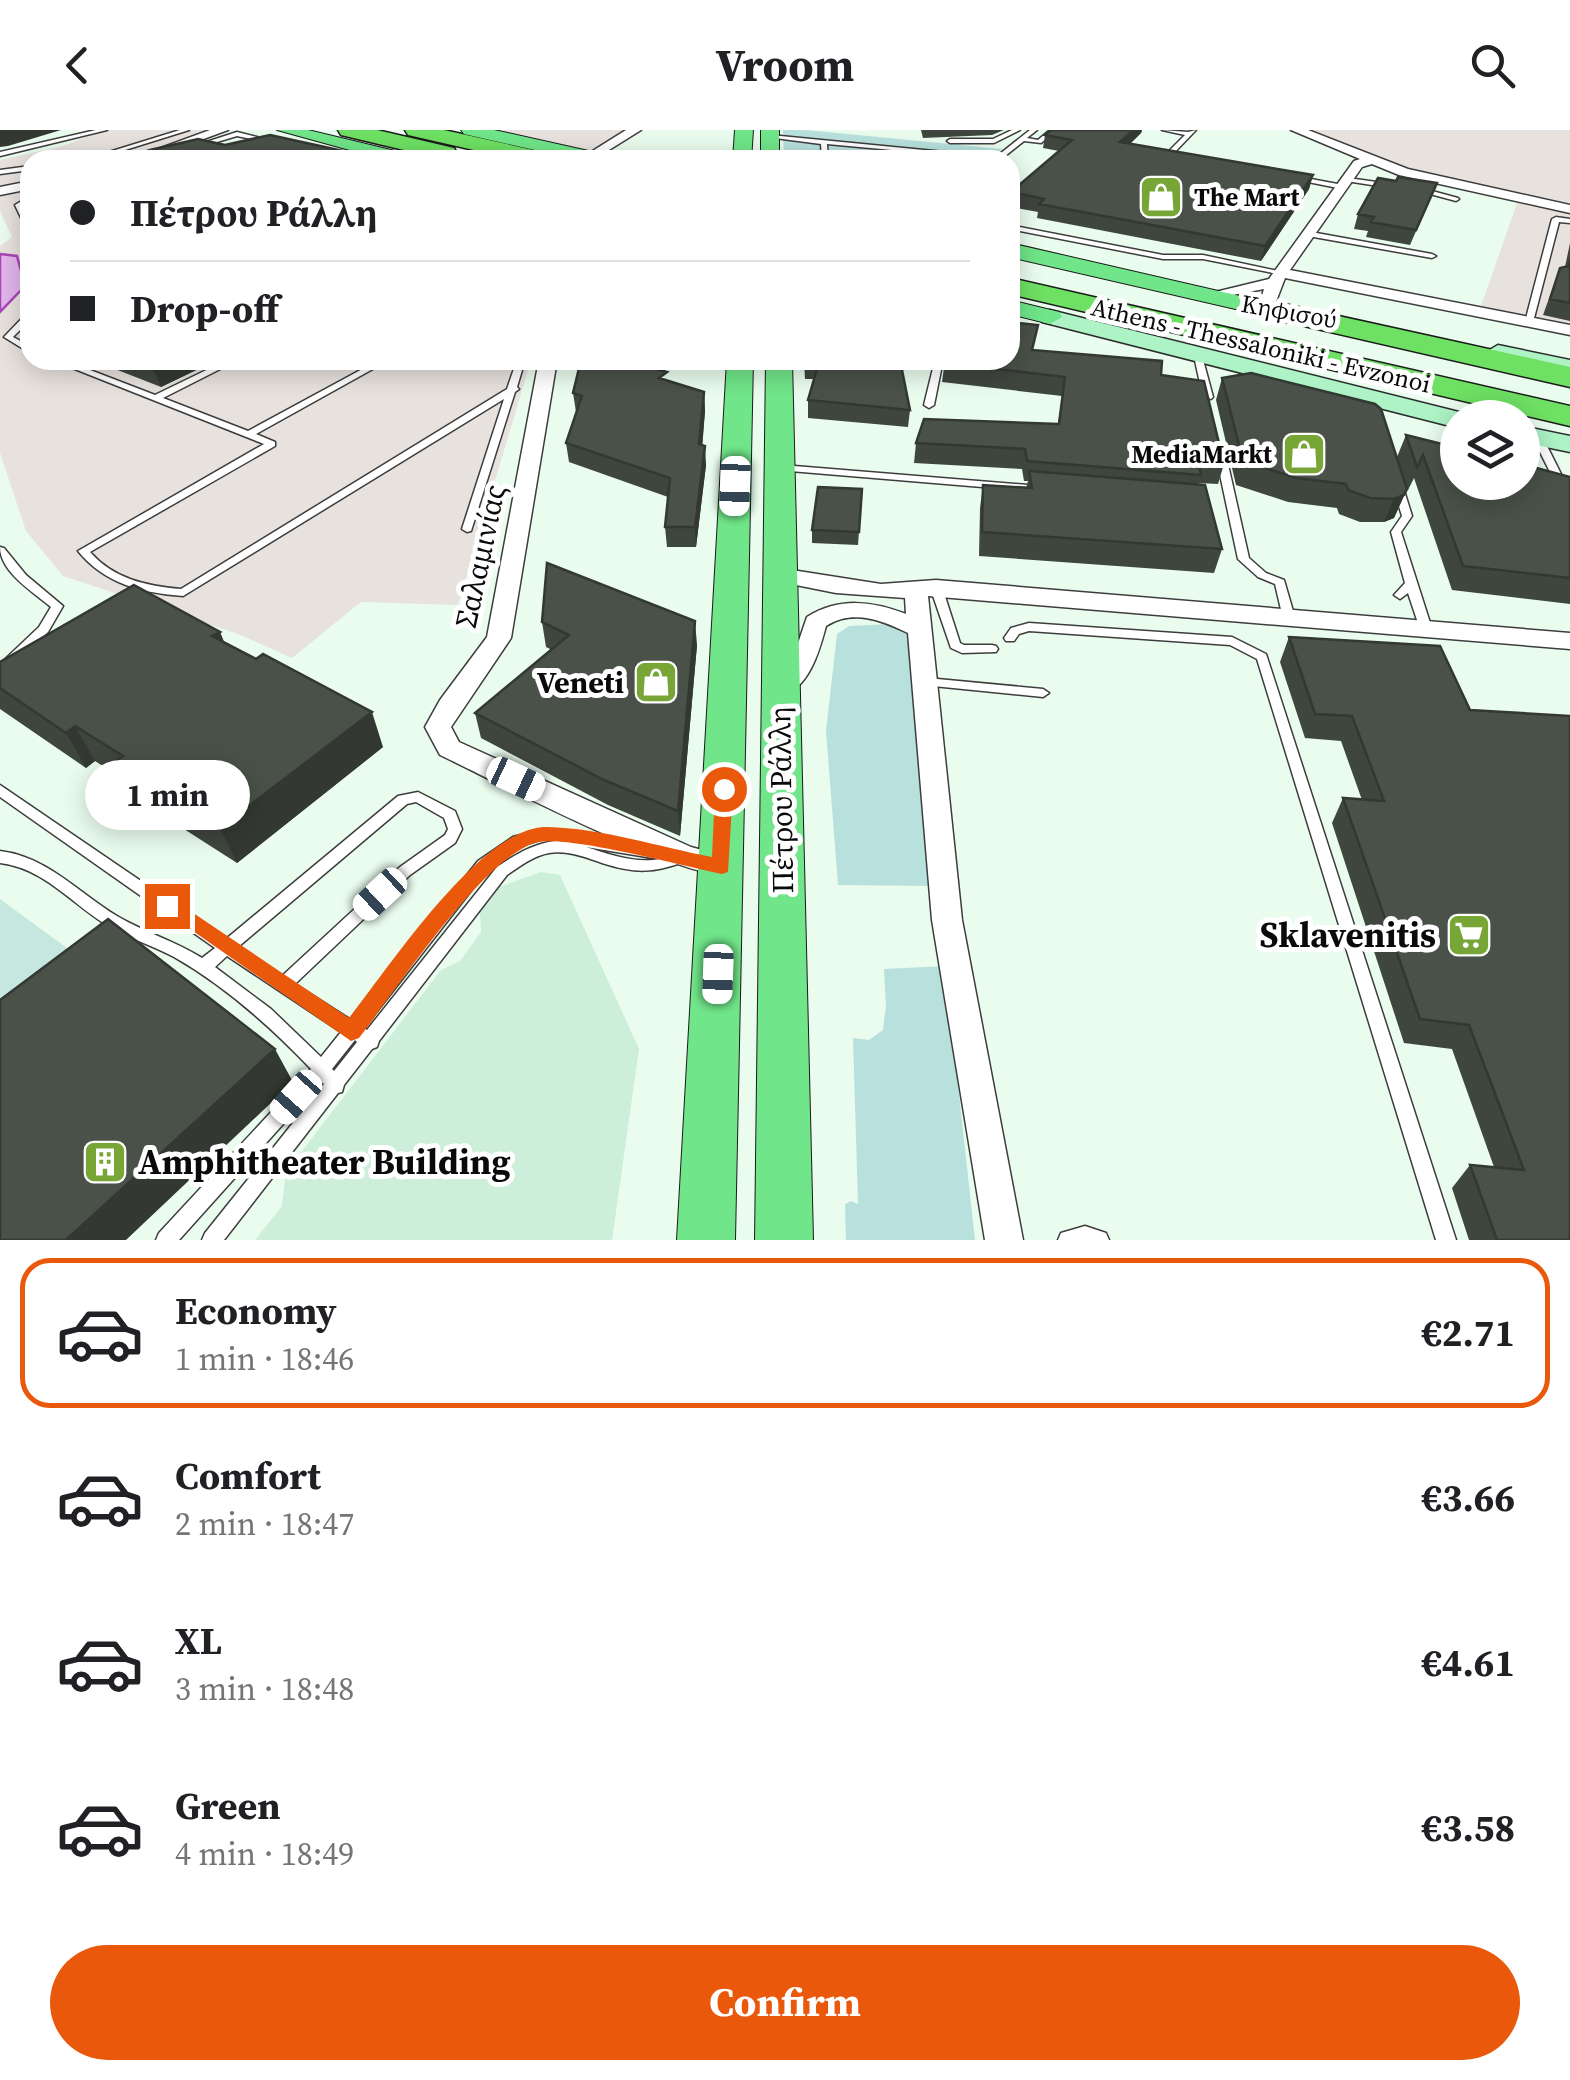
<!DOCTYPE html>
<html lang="en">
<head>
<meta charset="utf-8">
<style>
	:root { --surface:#fff; --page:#f6f6f6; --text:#202124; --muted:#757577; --line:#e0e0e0; --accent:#ea580c }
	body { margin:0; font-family:"Source Serif 4",serif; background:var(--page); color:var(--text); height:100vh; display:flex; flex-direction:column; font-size:38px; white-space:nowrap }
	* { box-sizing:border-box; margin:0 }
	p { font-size:32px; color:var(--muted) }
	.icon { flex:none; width:55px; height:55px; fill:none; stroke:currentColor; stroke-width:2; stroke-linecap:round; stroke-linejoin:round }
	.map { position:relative; height:1110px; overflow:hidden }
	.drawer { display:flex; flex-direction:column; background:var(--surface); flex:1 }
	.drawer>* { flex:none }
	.top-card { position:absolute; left:20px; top:20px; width:1000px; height:220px; border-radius:30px; box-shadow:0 5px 25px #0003; display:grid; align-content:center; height:220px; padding:0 50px; background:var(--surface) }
	.buttons { position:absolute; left:1440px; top:270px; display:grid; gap:20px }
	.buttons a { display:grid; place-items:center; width:100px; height:100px; border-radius:50%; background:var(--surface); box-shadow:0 5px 25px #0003; font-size:50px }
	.end { position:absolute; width:45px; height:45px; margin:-22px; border:12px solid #ea580c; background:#fff; box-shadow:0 0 0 5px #fff }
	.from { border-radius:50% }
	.bubble { position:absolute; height:70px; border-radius:35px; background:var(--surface); box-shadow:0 5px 25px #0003; font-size:32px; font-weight:700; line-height:70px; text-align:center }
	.car { position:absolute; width:30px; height:60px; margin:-30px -15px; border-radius:12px; box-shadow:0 0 8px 2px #0007; background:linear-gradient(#fff 24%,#345 0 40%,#fff 0 76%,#345 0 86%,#fff 0) }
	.top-card b { display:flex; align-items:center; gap:35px; height:95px; font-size:38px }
	.top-card b+b { border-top:2px solid var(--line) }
	.top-card i { width:25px; height:25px; background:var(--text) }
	ul { padding:18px 0 0; list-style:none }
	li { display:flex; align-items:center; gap:30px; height:150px; margin:0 20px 15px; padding:0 30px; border:5px solid transparent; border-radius:30px }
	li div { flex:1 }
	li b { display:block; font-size:38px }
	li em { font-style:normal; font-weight:700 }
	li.active { border-color:var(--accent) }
	li>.icon { width:90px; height:90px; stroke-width:1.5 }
	.cta { display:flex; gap:20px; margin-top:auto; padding:20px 50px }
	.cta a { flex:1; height:115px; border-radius:60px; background:var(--accent); color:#fff; font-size:40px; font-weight:700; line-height:115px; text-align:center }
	header { display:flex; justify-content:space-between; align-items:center; height:130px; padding:0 50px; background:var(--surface); font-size:45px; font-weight:700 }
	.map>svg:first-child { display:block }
</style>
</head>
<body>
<header><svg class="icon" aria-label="back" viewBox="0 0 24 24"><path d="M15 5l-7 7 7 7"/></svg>Vroom<svg class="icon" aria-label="search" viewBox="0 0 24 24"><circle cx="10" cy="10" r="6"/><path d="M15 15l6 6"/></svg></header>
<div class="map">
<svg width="1570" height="1110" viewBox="0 0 1570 1110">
	<rect width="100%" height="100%" fill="#e9fcee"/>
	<path fill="#e8e2de" d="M104 0H213L123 30H30V53L0 58V30L63 16Z
		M497 0H629L593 22Z
		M1310 0H1570V76L1435 48 1368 26Z
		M30 59V230H531L458 475 361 472 292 528 238 504 63 446 26 401 0 323V116L12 107 0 81V65Z
		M1517 73 1570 83V197L1480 179Z"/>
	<path fill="#cdeed9" d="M541 742 560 745 639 919 612 1110H255L282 1076 286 1042 441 840 460 831 481 802 480 783 499 757Z"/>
	<path fill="#b8e1de" d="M783 0H806L1002 19 988 30H784Z
		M889 494 903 499 908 506 934 756 838 755 826 601 837 504 849 496Z
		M945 836 975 1110H846L845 1074 851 1071 858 1074 853 908 869 910 883 900 886 876 884 839Z"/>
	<path fill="#c6e6e0" d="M0 769 75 824 0 882Z"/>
	<path fill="#e3b5ec" stroke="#a946b9" stroke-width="2.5" d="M0 124 17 126 25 156 0 182Z"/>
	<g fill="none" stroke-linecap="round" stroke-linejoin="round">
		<g stroke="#3d3d3d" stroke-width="3">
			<path id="lane" d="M96 0H107L0 26V22Z
				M180 0H189L93 30H83Z
				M1012 0H1020L994 13H950L947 11 950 9H993Z
				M1030 0H1037L1027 8 1038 10 1050 0H1057L1041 13 1024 11 1000 30 827 14 828 30H822L821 14 767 7 770 5 996 27Z
				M1162 0 1188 2 1196 0 1172 25 1179 27V29L1164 26 1185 5Z
				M237 2 273 11 270 13 237 6 197 18 194 16Z
				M30 36V40L0 44V40Z
				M1295 46 1343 55 1346 57 1343 59 1293 49V47Z
				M1348 48 1391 54 1394 56 1391 58 1346 51V49Z
				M1421 58 1458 68 1459 69 1456 71 1419 61 1418 60Z
				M30 66V71L22 76 30 91V100L26 98 15 75Z
				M1556 87 1570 89V93L1559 92 1533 192 1526 194 1525 192 1552 89Z
				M1010 95 1163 125H1203L1287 143 1283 145 1203 129H1163L1010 99Z
				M27 101H30V116L26 114Z
				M1311 102 1432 124 1436 126 1432 128 1308 106 1307 104Z
				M27 183H30V190L13 207 30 216V223L4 207Z
				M1198 223 1202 226 1213 267 1211 269 1203 267 1194 226Z
				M52 230H64L155 265 227 230H238L163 268 248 301 379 230H389L256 304 275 312V316L90 422C114 449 146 456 181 459L507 259 517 230H525L517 257 519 259 515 262 471 401 467 402 462 399 504 269 183 466C142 463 105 454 78 421L264 314Z
				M935 230H943L934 275 929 278 924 275Z
				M1538 305 1543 308 1570 362V375L1565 372 1533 308Z
				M1220 318 1225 321 1249 428 1266 443 1284 450 1295 488 1293 491 1289 492 1283 488 1275 454 1258 447 1238 429 1215 321Z
				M782 335 1041 356 1046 359 1041 362 778 340 777 338Z
				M1398 354 1403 357 1412 386 1401 402 1432 499 1426 503 1420 499 1408 463 1400 469 1394 465 1405 453 1391 402 1402 386 1393 357Z
				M0 417 4 418 26 445 63 476 48 502 4 544 0 545V534L39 497 51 477C33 462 0 442 0 417Z
				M936 454 942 457 960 513 964 515H992L996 516 998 519 996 522 962 523 951 518 930 457Z
				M1029 493 1232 507 1266 524 1456 1110H1436L1257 529 1230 515 1029 501 1019 504 1014 511H1006L1004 508 1011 498Z
				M927 548 1043 559 1049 563 1043 567 923 555 921 552 923 549Z
				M0 655 226 809 398 666 418 662 455 681 462 699 455 713 410 745 295 854 351 890 478 731 513 707 543 699 659 717 664 719 666 723 664 727 659 729 586 717C608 724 631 732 653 730 665 729 674 722 686 723L688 727 686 731C654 743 636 744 602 733 585 727 567 720 549 723 533 726 520 736 507 745L379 911 377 917 372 919 344 955 342 962 338 963 224 1110H202L205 1103 324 954 321 952 179 1110H156L159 1103 311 939C271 897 225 856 174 827 152 815 127 808 105 794 70 772 43 738 0 733V721C48 727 77 762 117 786 144 802 175 811 202 828L215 818 0 667ZM416 672 444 688 448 699 445 705 400 737 282 846 238 817 407 674ZM543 709 555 711C532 714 515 725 497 737L367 900 364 898 488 739 523 715ZM227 826 341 902 321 927 271 879 215 837ZM355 910 357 912 334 941 332 939Z
				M1085 1096 1106 1103 1109 1110H1058L1061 1103Z"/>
		</g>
		<g stroke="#3d3d3d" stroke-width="3">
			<path id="street" d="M210 0H228L146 30H128Z
				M626 0H641L593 30 583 27Z
				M1291 0H1308L1408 39 1570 75V83L1399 45 1372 34 1362 37 1290 140 1570 195V205L1285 148 1272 182 1258 179 1264 159 1207 170V164L1269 149 1354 31 1360 29Z
				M30 51V59L0 65V57Z
				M539 230H557L511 508 451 597 459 612 691 717 731 728 736 736 731 744C694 756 487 647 440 625L425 597 440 570 487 507Z
				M779 438 881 454 936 450 1570 503V519L928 466 962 790 1023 1110H985L932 790 908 503C881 490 853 479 826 496 819 522 809 559 779 567L766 559 793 528 807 487C839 467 872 471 906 484L905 468 836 463 771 450 768 445Z"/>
		</g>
		<g stroke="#2c2c2c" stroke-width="3">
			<path id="secondary" d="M1050 180 1467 284 1469 288H1458V298L1042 192 1039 187 1042 182Z
				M1498 215 1570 230V244L1490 227 1486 222Z
				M1522 296 1570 306V322L1522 312Z"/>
		</g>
		<g stroke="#1b1b1b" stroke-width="2">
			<path id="primary" d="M277 0H308L416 26 418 30H386Z
				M461 0H494L611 26 613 30H579L464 4Z
				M735 0H753L751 30H733Z
				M761 0H779V30H761Z
				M1010 113 1266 172 1278 179 1266 186 1010 127Z
				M1010 170 1059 182 1062 187 1050 194 1010 184Z
				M727 230H753L735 1110H677Z
				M766 230H792L813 1110H755Z"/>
		</g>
		<g stroke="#1b1b1b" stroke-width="3">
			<path id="highway" d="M338 0H377L454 18 457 23 446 30 341 5Z
				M405 0H444L555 25 558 30H518L408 5Z
				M1010 148 1570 276V296L1010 164Z
				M1266 170 1570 237V257L1256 185 1251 179 1256 173Z"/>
		</g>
		<use href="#lane" fill="#fff" fill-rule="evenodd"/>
		<use href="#street" fill="#fff" fill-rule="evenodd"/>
		<use href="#secondary" fill="#adf3c5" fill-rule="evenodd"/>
		<use href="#primary" fill="#70e589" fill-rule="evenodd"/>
		<use href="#highway" fill="#6ee063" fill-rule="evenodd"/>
	</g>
	<path fill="#3f463e" d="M921 0H1004L992 5 923 8Z
		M1051 0H1142L1141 3 1130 14 1313 45 1309 59 1261 131 1037 88 1038 82 1010 77 1011 62 1059 21 1043 18 1045 5Z
		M1396 51 1437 53 1410 115 1366 107 1368 101 1354 99 1358 84Z
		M1570 113V191L1543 185 1560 138 1565 137Z
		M1034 220 1161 245 1224 334 1218 354 1199 353 1198 355 1222 419 1214 443 979 426 980 378 983 355 1026 358 1028 351H1024L1022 339 914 333 916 313 1058 294 1062 266 942 252 945 230Z
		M92 230H217L161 257Z
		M804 230H900L910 280 908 297 808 288V270L814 249H805Z
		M1222 248 1407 359 1394 388 1384 392H1360L1339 384 1337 378 1288 372 1236 355 1216 270Z
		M667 251 704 262 705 281 702 315 706 335 696 417H667L665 397 668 367 569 332 566 313 576 282 573 263Z
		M1406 305 1570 347V474L1452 460 1414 348 1408 360 1397 327Z
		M862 359 858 415 812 413V400Z
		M542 492 697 515 680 706 608 675 481 608 475 583 552 520 546 517Z
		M220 502 224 513 383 617 237 733 134 667 125 650 95 631 86 638 0 579V532Z
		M1289 507 1440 516 1570 1110H1469L1452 1058 1470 1035 1494 1037 1452 919 1404 913 1332 693 1343 668 1362 670 1341 611 1305 608 1280 532Z"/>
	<path fill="#333932" d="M0 0H61L8 16 0 17Z
		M1133 0H1142L1141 3 1117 26 1120 12Z
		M1313 45 1309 59 1261 131 1265 116Z
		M176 230H217L161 257 154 240Z
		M704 262 705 281 701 333 699 314Z
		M705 316 706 335 696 417 695 397Z
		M1407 359 1394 388 1384 392 1394 369Z
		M695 491 697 515 680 706 678 681Z
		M220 502 234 536 212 506Z
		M372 582 383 617 237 733 220 698Z
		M75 596 95 631 86 638 66 603Z
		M275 919 293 952 126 1110H66Z"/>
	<path fill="#495148" stroke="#333932" stroke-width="2.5" d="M1051 0H1133L1120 12 1313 45 1265 116 1039 74 1044 69 1011 62 1072 10 1045 5Z
		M270 5 384 30H208L201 28 196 30H120L150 20 198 9 225 15Z
		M1398 47 1437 53 1416 100 1371 92 1374 87 1358 84 1378 48 1396 51Z
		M1570 131V173L1550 169 1560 138 1569 136Z
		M1010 192 1038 195 1032 220 1162 231 1161 245 1204 251 1224 334 1198 333 1201 345 1027 331 1025 319 916 313 924 289 1059 294 1065 247 944 233 945 230H1010Z
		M128 230H176L154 240Z
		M581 230H623L667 242 659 248 704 262 699 314 705 316 695 397H665L670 348 566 313 582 266 573 263Z
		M805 230H900L910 280 808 270 819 232H805Z
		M1251 243 1375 274 1381 279 1407 359 1404 365 1394 369 1370 368 1348 360 1346 354 1296 348 1243 331 1222 248Z
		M1406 305 1458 318V352H1522V334L1570 347V448L1463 436 1423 325 1417 337Z
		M1029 341 1205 355 1222 419 982 402 983 355 1032 358Z
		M818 357 862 359 859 402 812 400Z
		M547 433 695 491 678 681 604 650 475 583 569 505 542 492Z
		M134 455 220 502 212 506 256 529 263 524 372 582 220 698 115 632 123 626 75 596 66 603 0 558V532Z
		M1289 507 1440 516 1470 580 1570 586V1110H1497L1470 1035 1524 1040 1469 895 1420 889 1343 668 1384 671 1352 586 1315 584Z
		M108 789 275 919 66 1110H0V870Z"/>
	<path fill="#ea580c" d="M724 652 733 659 728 742 722 744C683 736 572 706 539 712 486 722 395 862 359 908L351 911 157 776 160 770H174L349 888C389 838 481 696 547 697 602 698 659 717 712 727L715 659Z"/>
	<defs>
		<g id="shop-square" transform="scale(2.25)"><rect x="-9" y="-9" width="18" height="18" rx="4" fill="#77a536" stroke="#fff"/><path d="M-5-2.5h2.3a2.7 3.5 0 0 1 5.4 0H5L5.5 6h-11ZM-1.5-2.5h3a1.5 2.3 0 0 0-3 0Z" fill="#fff"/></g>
		<g id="supermarket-square" transform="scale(2.25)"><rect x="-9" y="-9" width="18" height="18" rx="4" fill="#77a536" stroke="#fff"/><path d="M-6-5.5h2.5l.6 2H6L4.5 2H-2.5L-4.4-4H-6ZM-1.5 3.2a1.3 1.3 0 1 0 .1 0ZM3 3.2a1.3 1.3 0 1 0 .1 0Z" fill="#fff"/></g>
		<g id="building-square" transform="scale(2.25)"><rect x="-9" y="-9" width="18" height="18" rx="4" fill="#77a536" stroke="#fff"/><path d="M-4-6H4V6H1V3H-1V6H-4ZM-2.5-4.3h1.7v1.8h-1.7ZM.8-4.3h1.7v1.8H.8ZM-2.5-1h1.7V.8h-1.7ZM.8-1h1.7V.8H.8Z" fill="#fff"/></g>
	</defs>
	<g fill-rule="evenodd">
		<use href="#shop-square" x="1161" y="67"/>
		<use href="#shop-square" x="1304" y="324"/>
		<use href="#shop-square" x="656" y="552"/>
		<use href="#supermarket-square" x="1469" y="805"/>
		<use href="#building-square" x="105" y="1032"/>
	</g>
	<g text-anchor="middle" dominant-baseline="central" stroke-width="10" stroke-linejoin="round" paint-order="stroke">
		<g font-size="25" font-weight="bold" fill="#0a0a0a" stroke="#fff" text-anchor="start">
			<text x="1194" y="67">The Mart</text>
			<text x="1272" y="324" text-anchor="end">MediaMarkt</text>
		</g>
		<g font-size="25" fill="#0a0a0a" stroke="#fff">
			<text transform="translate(1289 181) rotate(10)">Κηφισού</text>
			<text transform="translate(1261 215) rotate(13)">Athens - Thessaloniki - Evzonoi</text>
		</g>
		<g font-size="30" fill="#0a0a0a" stroke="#fff">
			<text transform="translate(480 426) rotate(-78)">Σαλαμινίας</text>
			<text transform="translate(781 670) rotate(-91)">Πέτρου Ράλλη</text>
		</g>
		<g font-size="30" font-weight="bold" fill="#0a0a0a" stroke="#fff" text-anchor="end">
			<text x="624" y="552">Veneti</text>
		</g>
		<g font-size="35" font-weight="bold" fill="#0a0a0a" stroke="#fff" text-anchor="end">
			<text x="1436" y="805">Sklavenitis</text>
			<text x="138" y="1032" text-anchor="start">Amphitheater Building</text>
		</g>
	</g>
</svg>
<div class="buttons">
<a><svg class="icon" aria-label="layers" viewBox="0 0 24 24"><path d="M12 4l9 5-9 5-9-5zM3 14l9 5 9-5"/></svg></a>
</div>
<i class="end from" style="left:724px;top:659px"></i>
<i class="end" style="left:167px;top:776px"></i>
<div class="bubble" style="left:85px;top:630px;width:165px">1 min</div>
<i class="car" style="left:735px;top:356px;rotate:182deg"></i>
<i class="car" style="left:516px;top:649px;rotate:115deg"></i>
<i class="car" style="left:380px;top:764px;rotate:227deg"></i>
<i class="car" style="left:718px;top:844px;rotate:182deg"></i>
<i class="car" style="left:296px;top:967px;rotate:222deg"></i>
<div class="top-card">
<b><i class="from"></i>Πέτρου Ράλλη</b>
<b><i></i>Drop-off</b>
</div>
</div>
<section class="drawer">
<ul>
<li class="active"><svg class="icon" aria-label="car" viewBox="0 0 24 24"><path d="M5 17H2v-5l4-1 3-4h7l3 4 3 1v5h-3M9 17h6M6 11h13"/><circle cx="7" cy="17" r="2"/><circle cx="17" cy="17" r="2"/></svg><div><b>Economy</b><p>1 min · 18:46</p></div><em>€2.71</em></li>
<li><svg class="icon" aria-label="car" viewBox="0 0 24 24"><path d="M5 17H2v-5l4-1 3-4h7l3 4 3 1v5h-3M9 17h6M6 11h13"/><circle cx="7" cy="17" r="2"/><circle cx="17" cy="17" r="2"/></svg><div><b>Comfort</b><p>2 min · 18:47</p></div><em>€3.66</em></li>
<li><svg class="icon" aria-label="car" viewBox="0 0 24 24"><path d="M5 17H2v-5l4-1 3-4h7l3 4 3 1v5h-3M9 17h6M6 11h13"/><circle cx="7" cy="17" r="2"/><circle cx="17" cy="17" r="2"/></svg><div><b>XL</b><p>3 min · 18:48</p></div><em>€4.61</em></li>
<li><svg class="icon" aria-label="car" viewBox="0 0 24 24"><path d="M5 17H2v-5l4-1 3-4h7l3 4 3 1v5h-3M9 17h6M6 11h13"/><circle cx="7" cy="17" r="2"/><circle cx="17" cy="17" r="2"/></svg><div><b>Green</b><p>4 min · 18:49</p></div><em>€3.58</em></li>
</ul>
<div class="cta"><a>Confirm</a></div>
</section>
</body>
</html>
